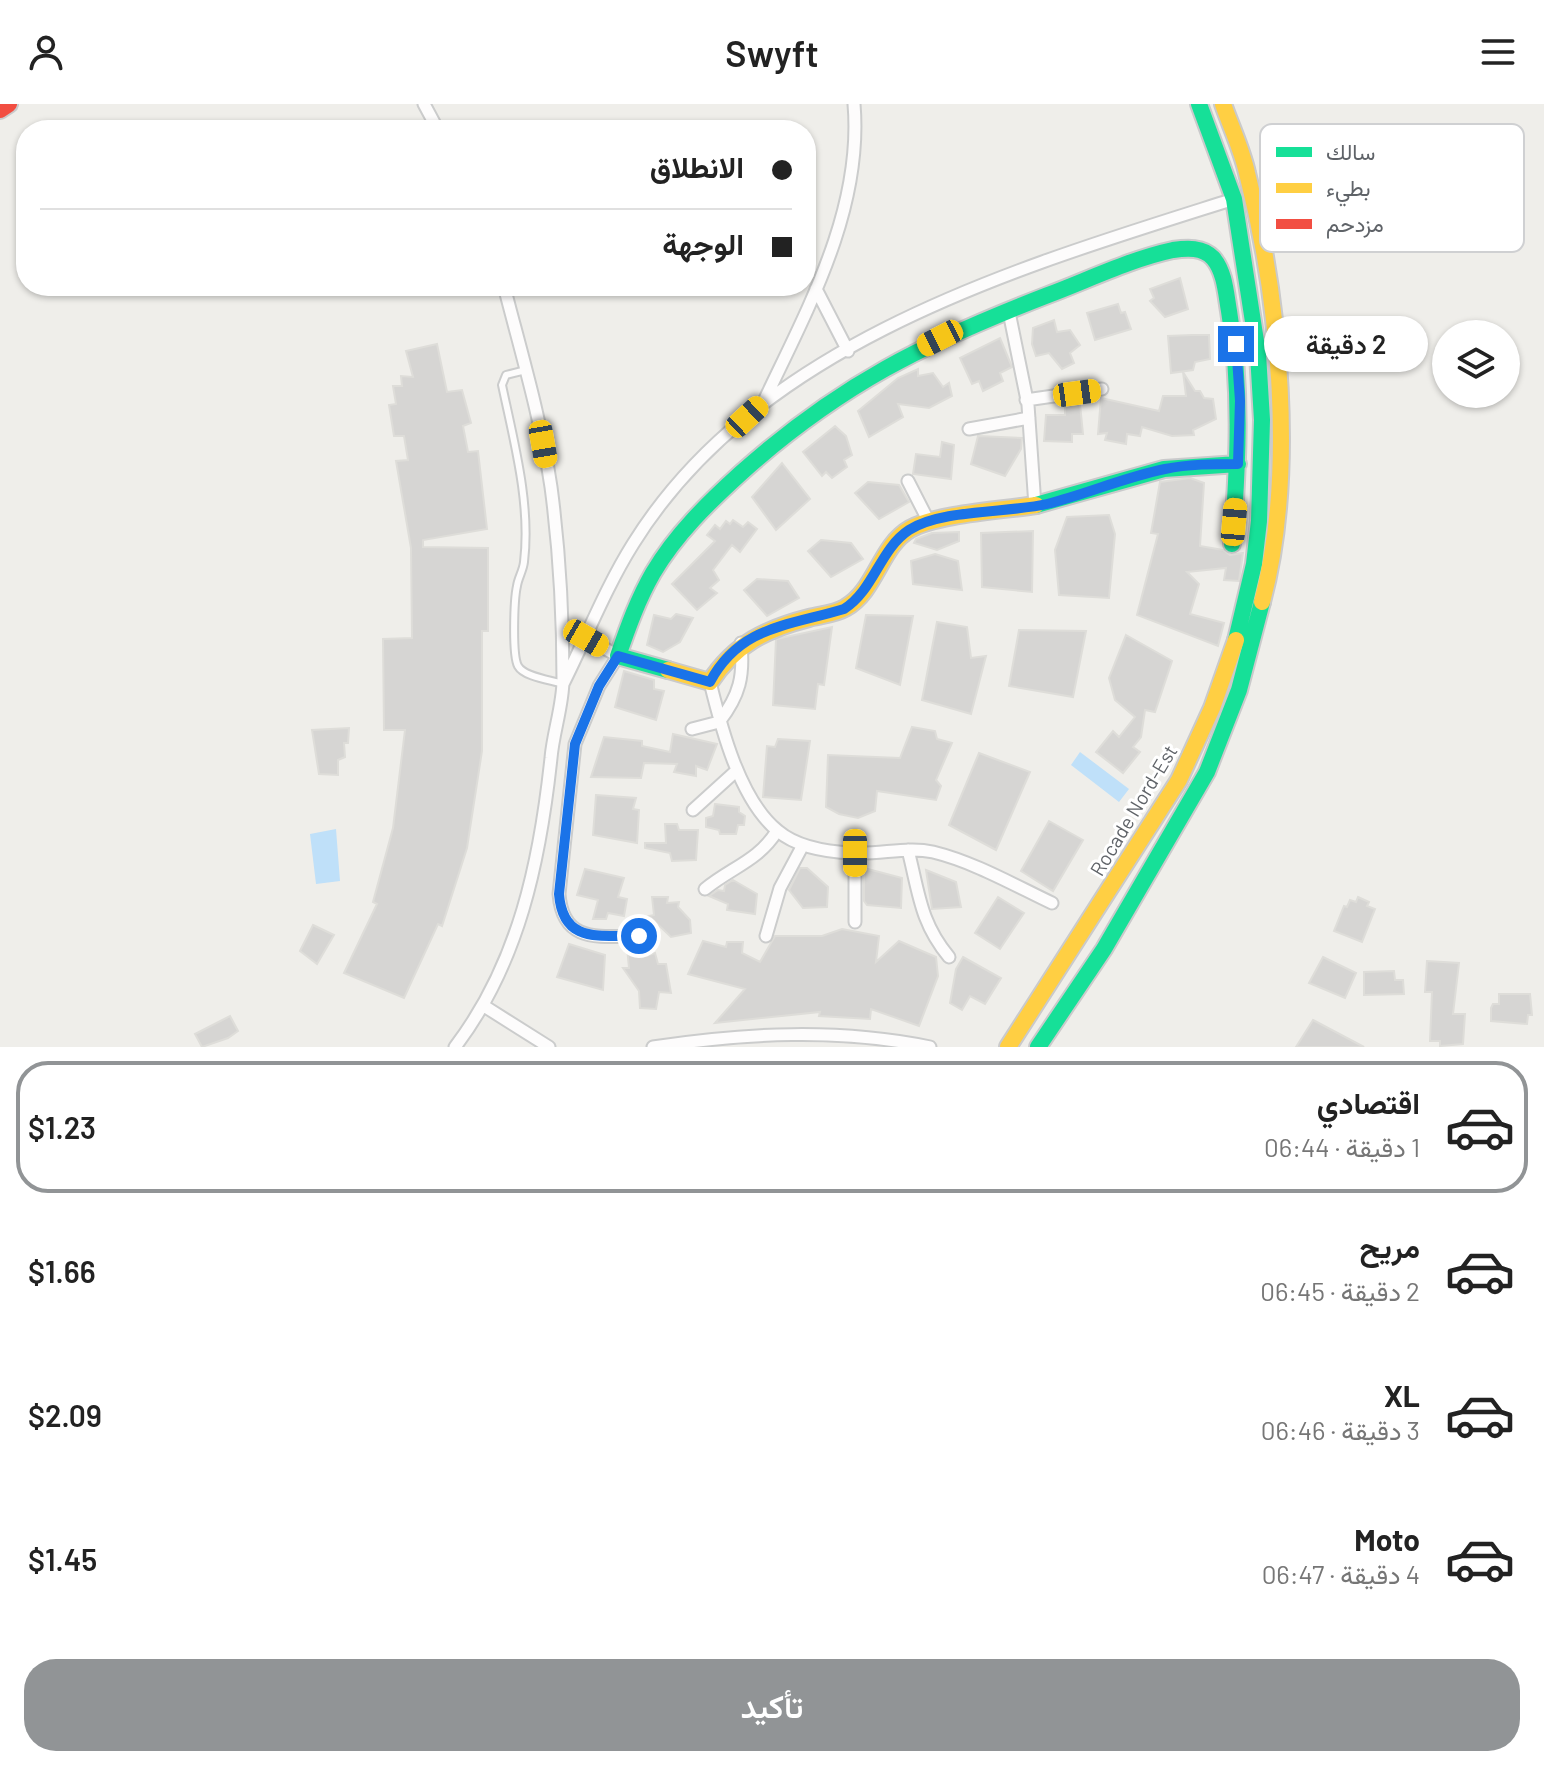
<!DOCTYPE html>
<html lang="ar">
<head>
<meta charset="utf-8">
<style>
	:root { --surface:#fff; --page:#f2f2f2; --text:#222; --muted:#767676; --line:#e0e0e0; --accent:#919496 }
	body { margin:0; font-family:Barlow,Vazirmatn,sans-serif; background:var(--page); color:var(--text); direction:rtl; height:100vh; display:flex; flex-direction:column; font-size:30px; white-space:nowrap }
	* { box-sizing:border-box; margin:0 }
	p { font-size:26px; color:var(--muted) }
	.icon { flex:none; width:44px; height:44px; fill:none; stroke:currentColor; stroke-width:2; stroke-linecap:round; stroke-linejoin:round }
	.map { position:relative; height:943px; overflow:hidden; direction:ltr }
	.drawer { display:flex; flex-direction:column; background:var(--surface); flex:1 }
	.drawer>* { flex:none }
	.banner { position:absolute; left:16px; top:16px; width:800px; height:176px; border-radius:32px; box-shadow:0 2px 6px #0004; direction:rtl; display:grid; align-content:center; height:176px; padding:0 24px; background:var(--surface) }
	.buttons { position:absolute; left:1432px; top:216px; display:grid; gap:16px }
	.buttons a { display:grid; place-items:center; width:88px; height:88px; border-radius:50%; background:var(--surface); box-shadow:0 2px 6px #0004; font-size:40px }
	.end { position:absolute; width:36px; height:36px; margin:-18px; border:10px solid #1a73e8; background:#fff; box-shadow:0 0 0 4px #fff }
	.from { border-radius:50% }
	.bubble { position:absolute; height:56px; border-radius:28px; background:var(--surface); box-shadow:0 2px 6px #0004; font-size:26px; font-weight:600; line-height:56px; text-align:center; direction:rtl }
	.car { position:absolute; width:24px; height:48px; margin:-24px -12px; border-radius:10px; box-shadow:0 0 6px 2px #0007; background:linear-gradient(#f5c518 24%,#345 0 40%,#f5c518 0 76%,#345 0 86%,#f5c518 0) }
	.banner b { display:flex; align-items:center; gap:28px; height:76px; font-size:30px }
	.banner b+b { border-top:2px solid var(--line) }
	.banner i { width:20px; height:20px; background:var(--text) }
	ul { padding:14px 0 0; list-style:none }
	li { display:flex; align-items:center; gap:24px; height:132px; margin:0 16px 12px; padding:0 8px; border:4px solid transparent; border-radius:32px }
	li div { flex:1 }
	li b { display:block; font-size:30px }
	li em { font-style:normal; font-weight:600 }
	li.active { border-color:var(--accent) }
	li>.icon { width:72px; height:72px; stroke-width:1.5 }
	.primary-button { display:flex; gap:16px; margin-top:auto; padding:16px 24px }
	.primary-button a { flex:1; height:92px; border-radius:32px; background:var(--accent); color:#fff; font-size:32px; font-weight:600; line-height:92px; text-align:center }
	header { display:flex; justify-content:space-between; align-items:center; height:104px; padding:0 24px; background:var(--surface); font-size:36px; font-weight:600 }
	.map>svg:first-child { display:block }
</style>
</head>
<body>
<header><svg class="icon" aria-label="menu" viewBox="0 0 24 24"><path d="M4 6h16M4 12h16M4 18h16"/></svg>Swyft<svg class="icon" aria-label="person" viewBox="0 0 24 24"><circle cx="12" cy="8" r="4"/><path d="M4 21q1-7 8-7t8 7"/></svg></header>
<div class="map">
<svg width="1544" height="943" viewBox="0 0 1544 943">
	<rect width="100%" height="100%" fill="#efeeea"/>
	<path fill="#bfe0f9" d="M1080 648 1129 685 1119 698 1071 661Z
		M336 725 340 777 316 780 310 730Z"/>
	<path fill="#d6d5d3" stroke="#deddd9" stroke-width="2" d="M1180 174 1188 205 1165 213 1150 197 1154 194 1150 185Z
		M1118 200 1121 209 1125 208 1131 225 1095 236 1087 209Z
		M1054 216 1057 228 1070 226 1080 241 1070 249 1074 259 1062 265 1049 249 1036 252 1032 240 1033 224Z
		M1192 231H1209L1210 255 1195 258 1193 266 1171 269 1168 232Z
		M1000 234 1012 263 1000 269 1003 277 983 287 979 277 972 280 960 254Z
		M437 240 447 288 462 286 471 319 463 322 468 348 478 347 487 425 423 436V443L488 444V527H482V647L467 744 442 822 438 820 404 894 344 869 377 800 373 798 393 724 405 626H384L383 535 412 534 411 444 396 357 408 356 404 332H394L389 301 396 300 393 282H402L401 272 413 273 406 247Z
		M918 265V272L933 269 943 283 949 279 952 292 929 304 898 300 903 313 869 333 858 307 898 274Z
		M1183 268 1195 287H1200L1204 294 1213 295 1216 315 1193 326 1194 331 1172 332 1142 323 1140 332 1127 330 1126 340 1105 336 1107 329 1098 330 1101 294 1159 307 1163 292H1186Z
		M1080 300 1083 330H1072V338L1044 337 1046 311H1065V301Z
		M835 322 846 332 852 351 844 356 847 363 832 374 826 368 822 372 803 348Z
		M978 332 1022 334 1021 345 1005 372 971 360Z
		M942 338 954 341 951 375 913 370 916 350 940 353Z
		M782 359 810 395 776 426 752 393Z
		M1190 374 1204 379 1200 442 1223 446 1230 451 1243 449 1239 477 1224 476 1226 464 1187 468 1199 480 1190 510 1224 519 1218 542 1137 511 1158 430 1151 429 1160 378Z
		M868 378 899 381 909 398 879 415 855 389Z
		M1109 411 1115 430 1109 494 1059 491 1055 446 1067 413Z
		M733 416 743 423 748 418 757 425 740 448 732 441 713 466 719 476 710 484 717 489 697 506 672 480 715 437 707 431 715 421 720 425 726 417 730 420Z
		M1033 427 1032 488 982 483 981 429Z
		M959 428V437L937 446 914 439 916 435 932 429Z
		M821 436 851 439 863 455 831 473 808 447Z
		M935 450 958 457 962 486 913 480 911 457Z
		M757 475 788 477 799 494 767 512 744 486Z
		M676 510 693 514 680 538 663 548 647 541 654 511 671 515Z
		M866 511 913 512 900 581 856 564Z
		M937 518 967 523 971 554 986 552 971 610 922 596Z
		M832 523 824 581 818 580 815 605 773 601 776 535Z
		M1019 526 1086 527 1073 593 1009 582Z
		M1126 531 1172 557 1155 608 1145 606 1141 633 1133 643 1140 648 1123 669 1096 648 1113 627 1119 633 1135 613 1115 596 1109 574Z
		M624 567 654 576V585L664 587 656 616 615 603Z
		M912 623 935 627 937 635 952 639 936 676 941 682 936 696 877 687 875 707 858 714 839 710 826 703 828 651 900 654Z
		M349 624 348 639H344L345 653 338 656V671L319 670 312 626Z
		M673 630 717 640 707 666 696 662V672L674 668 677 660 644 659 641 674 591 673 604 633 642 637V642L670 648Z
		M778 635 810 637 801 696 763 693 767 642 775 643Z
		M979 649 1030 668 996 746 949 721Z
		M596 691 636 694 633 705 639 706 637 739 593 731Z
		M715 700 739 703V708L745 712 744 721H738L736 730H720L719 726 706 723V714L713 712Z
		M1049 717 1083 736 1053 787 1021 767Z
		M665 720H677L679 726H698L696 756 672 757 670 749 645 744V739H666Z
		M800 764H807L828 783 827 803 803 804 789 786Z
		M864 764 902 774 901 804 867 801 864 797Z
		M585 765 624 774 618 793 627 795 624 812 608 809 606 815H593L598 796 577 791Z
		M926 766 956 778 961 803 932 805Z
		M733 776 757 790 755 810 727 806 728 800 709 792 718 786 724 787 725 781Z
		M652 793H668L667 799 679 798 678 803 690 816 691 829 671 833 649 812 654 811Z
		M998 793 1024 809 1000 845 975 829Z
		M1358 793 1369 798 1367 802 1375 805 1362 838 1334 827 1344 802 1347 803 1350 796 1356 798Z
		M313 821 334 831 317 860 300 847Z
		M842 825 879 832 876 858 899 837 936 853 938 872 919 922 871 905 870 915 819 912 820 908 715 919 745 885 688 870 703 837 726 843 727 838H743L742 849 760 858 775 832H822Z
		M569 840 605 851 603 886 557 873Z
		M627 843 643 844 642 853 655 849 658 860H666L671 889 659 888 656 905 640 904 639 887 623 864H629Z
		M963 853 1001 874 985 900 970 892 962 906 950 899 956 865Z
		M1323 853 1356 869 1345 894 1309 879Z
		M1427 857 1459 859 1453 910H1465L1463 940 1440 942V937H1430L1432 888H1425Z
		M1394 867 1395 876H1403L1404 890 1364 891V868Z
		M1499 890H1530L1532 911H1528L1527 920 1491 917V904L1493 900H1499Z
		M230 912 238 927 228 934 202 943 195 930Z
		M1313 916 1364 943H1296Z"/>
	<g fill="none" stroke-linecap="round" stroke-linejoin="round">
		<g stroke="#cbcccc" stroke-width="10">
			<path id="lane" d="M526 266 506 271 502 281C514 338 531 400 524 458 523 467 518 474 517 482 514 495 512 551 518 562 524 573 551 576 563 580"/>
		</g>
		<g stroke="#cbcccc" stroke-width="15">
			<path id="street" d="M424 0 438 26
				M816 185 848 247
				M1009 208 1028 301 1035 402
				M765 295C808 204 863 105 854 0
				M1026 296 1102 285
				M969 325 1029 314
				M908 377 929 418
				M586 534 618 552 599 582 575 640 559 790C563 840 599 832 639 832
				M710 578C721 623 740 697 778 727 798 744 828 748 853 749 880 751 907 742 933 748 974 758 1014 781 1052 799
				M563 580C586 534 606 483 633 440 759 237 1020 163 1234 95
				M692 625 719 618C740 591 744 572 741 539
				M693 706 736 667
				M908 746C919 789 920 818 949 853
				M855 749V818
				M705 785C732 763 758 757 777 727
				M766 832 780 784 803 741
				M484 902 549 943
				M455 943C519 859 540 757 551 654 553 629 563 601 563 576 563 515 559 443 551 383 541 315 521 248 504 182
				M653 943C746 929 838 924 930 943"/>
		</g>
		<g stroke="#cacacb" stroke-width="20">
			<path id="fast" d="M1199 0 1234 95 1258 250 1262 316 1259 417 1254 460 1236 536
				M1036 401 1164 365 1238 360
				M668 566 618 552C628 523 638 495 653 469 676 430 708 399 741 369 839 281 926 238 1048 191 1088 176 1131 155 1173 146 1187 144 1203 143 1213 154 1225 168 1226 190 1229 207 1242 284 1238 362 1232 440
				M1038 943 1104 845 1207 668 1239 586 1262 498"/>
		</g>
		<g stroke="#cacacb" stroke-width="20">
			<path id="slow" d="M1223 0C1231 23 1242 46 1247 69 1280 197 1296 371 1262 498
				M668 566 710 578C735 540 766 525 809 514 820 511 835 510 845 504 876 487 880 442 910 425 936 410 1004 406 1036 401
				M1008 943 1179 676 1212 604 1236 536"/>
		</g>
		<g stroke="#cacacb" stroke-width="20">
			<path id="jam" d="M0 6 9 0"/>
		</g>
		<use href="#lane" stroke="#fdfcfc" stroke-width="6"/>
		<use href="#street" stroke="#fdfcfc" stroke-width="11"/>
		<use href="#fast" stroke="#16e098" stroke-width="16"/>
		<use href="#slow" stroke="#ffcf43" stroke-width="16"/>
		<use href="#jam" stroke="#f24e42" stroke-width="16"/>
	</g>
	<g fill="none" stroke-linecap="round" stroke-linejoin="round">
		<path stroke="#1a73e8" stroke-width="10" d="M639 832C599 831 563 840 559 790L575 640 599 582 618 552 710 578C740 522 788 522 844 505 874 486 880 445 909 426 941 405 1009 409 1047 400 1087 390 1125 373 1165 365 1189 360 1213 360 1238 360L1240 297 1236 240"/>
	</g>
	<g text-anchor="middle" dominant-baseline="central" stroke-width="6" stroke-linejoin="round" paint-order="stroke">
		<g font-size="20" fill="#5f6368" stroke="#fff">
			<text transform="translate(1133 706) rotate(-59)">Rocade Nord-Est</text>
		</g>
	</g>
	<rect x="1260" y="20" width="264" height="128" rx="12" fill="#fff" stroke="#cfd0d2" stroke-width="2"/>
	<rect x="1276" y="43" width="36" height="10" fill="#16e098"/>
	<rect x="1276" y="79" width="36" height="10" fill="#ffcf43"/>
	<rect x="1276" y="115" width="36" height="10" fill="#f24e42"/>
	<g font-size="22" fill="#5f6368">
		<text x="1326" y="56">سالك</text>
		<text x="1326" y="92">بطيء</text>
		<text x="1326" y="128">مزدحم</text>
	</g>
</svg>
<div class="buttons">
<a><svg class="icon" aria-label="layers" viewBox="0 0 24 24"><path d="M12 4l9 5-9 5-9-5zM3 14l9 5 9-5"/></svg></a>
</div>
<i class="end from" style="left:639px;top:832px"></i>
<i class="end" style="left:1236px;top:240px"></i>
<div class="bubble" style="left:1264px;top:212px;width:164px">2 دقيقة</div>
<i class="car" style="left:940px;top:234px;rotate:243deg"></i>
<i class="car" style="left:1077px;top:289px;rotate:82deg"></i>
<i class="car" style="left:747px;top:313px;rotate:47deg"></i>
<i class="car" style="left:543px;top:340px;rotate:170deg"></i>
<i class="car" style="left:1234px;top:418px;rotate:5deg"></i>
<i class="car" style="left:586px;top:534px;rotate:120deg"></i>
<i class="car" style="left:855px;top:749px;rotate:180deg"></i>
<div class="banner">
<b><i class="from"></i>الانطلاق</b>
<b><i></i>الوجهة</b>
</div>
</div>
<section class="drawer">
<ul>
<li class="active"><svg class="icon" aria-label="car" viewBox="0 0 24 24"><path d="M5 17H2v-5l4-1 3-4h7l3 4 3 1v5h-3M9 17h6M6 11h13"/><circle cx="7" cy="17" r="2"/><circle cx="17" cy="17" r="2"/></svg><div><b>اقتصادي</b><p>1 دقيقة · 06:44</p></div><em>$1.23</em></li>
<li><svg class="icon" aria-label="car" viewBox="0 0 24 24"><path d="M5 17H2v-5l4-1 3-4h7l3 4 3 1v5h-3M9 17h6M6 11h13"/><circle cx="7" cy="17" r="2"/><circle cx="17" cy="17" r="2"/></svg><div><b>مريح</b><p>2 دقيقة · 06:45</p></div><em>$1.66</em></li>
<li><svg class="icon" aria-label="car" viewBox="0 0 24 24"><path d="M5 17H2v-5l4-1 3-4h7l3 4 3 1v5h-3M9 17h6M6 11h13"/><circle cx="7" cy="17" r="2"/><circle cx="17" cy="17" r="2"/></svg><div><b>XL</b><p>3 دقيقة · 06:46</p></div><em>$2.09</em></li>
<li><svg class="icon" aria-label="car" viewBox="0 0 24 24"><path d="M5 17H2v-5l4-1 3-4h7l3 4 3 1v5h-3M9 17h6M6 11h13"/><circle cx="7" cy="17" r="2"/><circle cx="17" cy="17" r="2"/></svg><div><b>Moto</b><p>4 دقيقة · 06:47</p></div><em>$1.45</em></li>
</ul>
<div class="primary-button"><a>تأكيد</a></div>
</section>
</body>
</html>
